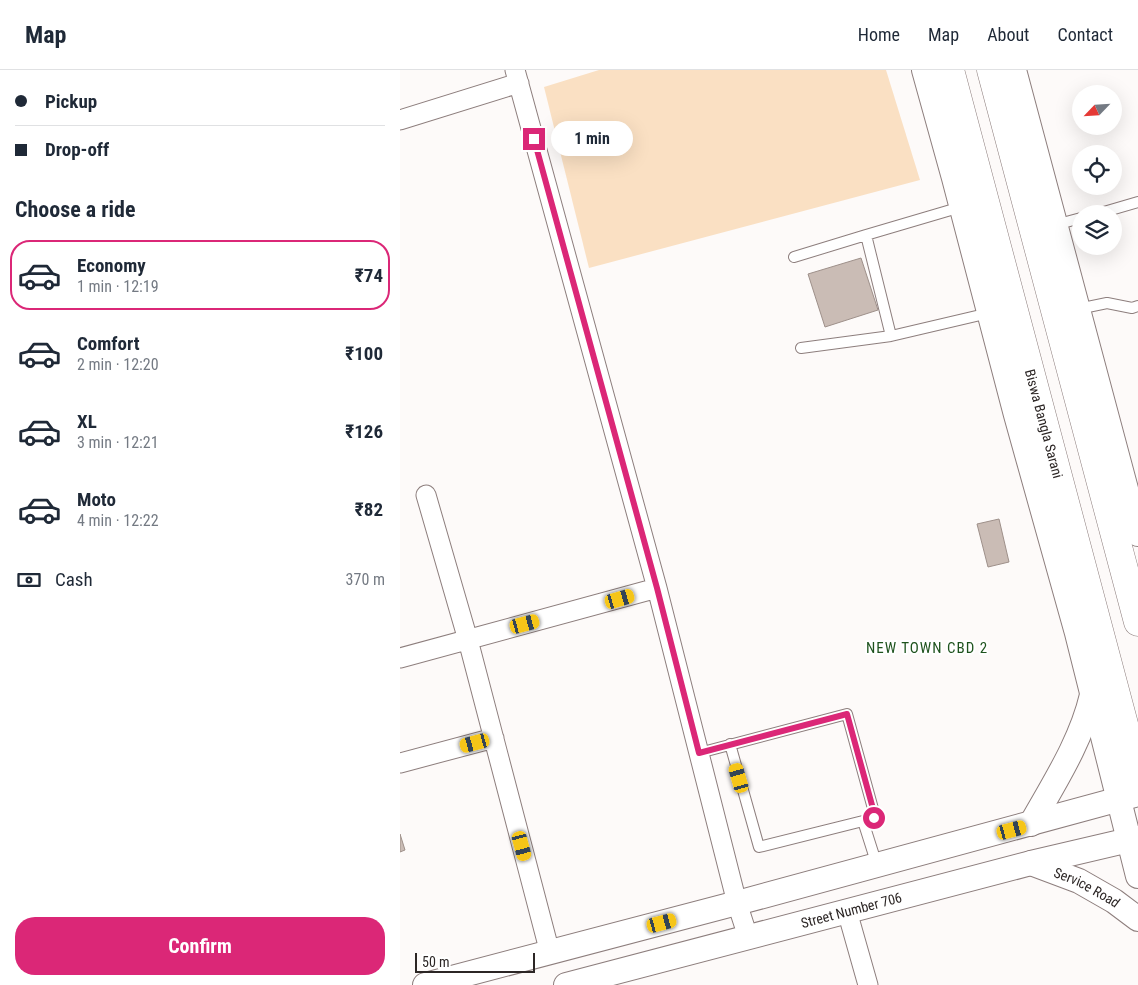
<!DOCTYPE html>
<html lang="en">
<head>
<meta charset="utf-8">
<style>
	:root { --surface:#fff; --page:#f2f2f3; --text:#1f2937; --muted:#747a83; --line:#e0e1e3; --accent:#db2777 }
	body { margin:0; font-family:"Roboto Condensed",sans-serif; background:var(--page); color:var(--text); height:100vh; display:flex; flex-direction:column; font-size:19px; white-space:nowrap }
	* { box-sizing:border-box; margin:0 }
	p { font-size:16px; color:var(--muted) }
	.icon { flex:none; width:28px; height:28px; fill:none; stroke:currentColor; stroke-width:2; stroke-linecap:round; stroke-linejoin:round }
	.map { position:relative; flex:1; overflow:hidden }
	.drawer { display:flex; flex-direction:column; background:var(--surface); width:400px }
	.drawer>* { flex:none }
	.hud { display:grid; align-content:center; height:110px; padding:0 15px; background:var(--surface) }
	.needle { width:32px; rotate:245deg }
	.tools { position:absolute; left:672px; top:15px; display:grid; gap:10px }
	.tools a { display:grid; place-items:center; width:50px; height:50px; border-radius:50%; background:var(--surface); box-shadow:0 5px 20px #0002; font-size:25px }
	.scale { position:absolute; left:15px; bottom:12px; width:120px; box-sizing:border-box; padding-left:5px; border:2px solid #2c2625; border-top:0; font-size:14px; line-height:18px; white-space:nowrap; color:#2c2625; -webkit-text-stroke:4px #fff; paint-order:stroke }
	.end { position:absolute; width:22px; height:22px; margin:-11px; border:6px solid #db2777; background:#fff; box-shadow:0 0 0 2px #fff }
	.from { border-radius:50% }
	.bubble { position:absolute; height:35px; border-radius:18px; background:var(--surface); box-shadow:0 5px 20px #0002; font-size:16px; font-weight:700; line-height:35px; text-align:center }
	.car { position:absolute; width:15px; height:30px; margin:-15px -8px; border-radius:6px; box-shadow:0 0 4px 1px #0007; background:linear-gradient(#f5c518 24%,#345 0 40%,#f5c518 0 76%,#345 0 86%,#f5c518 0) }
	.hud b { display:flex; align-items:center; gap:18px; height:48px; font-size:19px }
	.hud b+b { border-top:1px solid var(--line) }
	.hud i { width:12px; height:12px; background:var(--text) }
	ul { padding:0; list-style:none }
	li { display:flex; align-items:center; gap:15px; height:70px; margin:0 10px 8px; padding:0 5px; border:2px solid transparent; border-radius:20px }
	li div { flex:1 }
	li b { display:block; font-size:19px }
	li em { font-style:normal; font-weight:700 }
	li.selected { border-color:var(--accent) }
	li>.icon { width:45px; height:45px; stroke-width:1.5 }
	h2 { padding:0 15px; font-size:22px; line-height:60px }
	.pay { display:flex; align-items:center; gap:12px; height:55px; padding:0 15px; font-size:19px }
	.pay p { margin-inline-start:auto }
	.primary-button { display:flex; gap:10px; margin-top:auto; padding:10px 15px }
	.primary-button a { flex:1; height:58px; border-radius:20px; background:var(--accent); color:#fff; font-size:20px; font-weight:700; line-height:58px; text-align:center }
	header { display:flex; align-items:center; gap:30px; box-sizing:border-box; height:70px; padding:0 25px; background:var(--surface); border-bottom:1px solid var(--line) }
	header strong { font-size:24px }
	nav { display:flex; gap:28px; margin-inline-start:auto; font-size:18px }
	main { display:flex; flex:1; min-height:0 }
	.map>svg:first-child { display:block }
</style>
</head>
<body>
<header>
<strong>Map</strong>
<nav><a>Home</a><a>Map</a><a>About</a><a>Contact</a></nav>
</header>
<main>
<section class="drawer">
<div class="hud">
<b><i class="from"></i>Pickup</b>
<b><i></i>Drop-off</b>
</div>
<h2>Choose a ride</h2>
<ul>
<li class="selected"><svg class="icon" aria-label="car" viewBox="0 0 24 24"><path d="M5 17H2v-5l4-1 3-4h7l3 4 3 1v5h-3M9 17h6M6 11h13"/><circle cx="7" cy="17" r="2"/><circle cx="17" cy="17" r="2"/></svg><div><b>Economy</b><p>1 min · 12:19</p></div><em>₹74</em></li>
<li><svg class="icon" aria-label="car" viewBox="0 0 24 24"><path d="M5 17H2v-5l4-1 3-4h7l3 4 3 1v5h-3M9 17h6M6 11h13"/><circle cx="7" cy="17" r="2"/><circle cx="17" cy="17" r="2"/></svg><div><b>Comfort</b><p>2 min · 12:20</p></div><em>₹100</em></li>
<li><svg class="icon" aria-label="car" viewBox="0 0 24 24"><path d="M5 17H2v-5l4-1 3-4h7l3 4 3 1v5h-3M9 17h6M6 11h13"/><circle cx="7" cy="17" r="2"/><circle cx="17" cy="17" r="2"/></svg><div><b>XL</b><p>3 min · 12:21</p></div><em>₹126</em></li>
<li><svg class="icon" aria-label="car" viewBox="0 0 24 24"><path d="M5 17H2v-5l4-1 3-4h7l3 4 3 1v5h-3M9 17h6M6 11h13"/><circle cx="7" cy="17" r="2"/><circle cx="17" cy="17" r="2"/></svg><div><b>Moto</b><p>4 min · 12:22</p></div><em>₹82</em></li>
</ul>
<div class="pay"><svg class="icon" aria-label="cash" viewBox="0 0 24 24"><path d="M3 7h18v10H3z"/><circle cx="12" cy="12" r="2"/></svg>Cash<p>370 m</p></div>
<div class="primary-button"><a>Confirm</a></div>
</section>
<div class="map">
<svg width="738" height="915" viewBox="0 0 738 915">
	<rect width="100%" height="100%" fill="#fdfaf9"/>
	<path fill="#fae0c3" d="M199 0H486L520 110 189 198 144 17Z"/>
	<path fill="#cabcb5" stroke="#9e908a" d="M461 188 478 240 425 257 408 204Z
		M599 449 609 492 588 497 577 454Z
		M0 764 5 780 0 782Z"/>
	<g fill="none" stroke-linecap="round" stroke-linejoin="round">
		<g stroke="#8d7e7d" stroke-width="12">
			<path id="service" d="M697 144 738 132
				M655 155 681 148
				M394 187 466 165
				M678 239 707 233 732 238 738 236
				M491 266 466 165 561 137
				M401 278 491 266 589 243
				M330 674 359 777 463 751
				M299 683 447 644 475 746 474 748 463 751 477 795"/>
		</g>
		<g stroke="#8d7e7d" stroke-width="21">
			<path id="minor" d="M115 0 257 518 337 833 348 867
				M0 50 119 13
				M26 425 68 570 150 883
				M0 588 257 518
				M0 693 94 668
				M447 841 468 915"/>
		</g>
		<g stroke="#8d7e7d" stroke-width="26">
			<g id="tertiary">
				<path d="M524 0 554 108 616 345 677 563 738 806"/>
				<path d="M614 0 738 464"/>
				<path d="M631 754C654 713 681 672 692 625"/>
				<path id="s1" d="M631 793 679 811 714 831 738 849"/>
				<path d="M25 915 337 833 738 724"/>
				<path id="s2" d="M166 915 631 793 738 768"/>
			</g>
		</g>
		<g stroke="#8d7e7d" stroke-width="29">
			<g id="primary">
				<path id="s3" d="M550 0 738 707"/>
				<path d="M591 0 738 552"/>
			</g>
		</g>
		<use href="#service" stroke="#fff" stroke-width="10"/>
		<use href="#minor" stroke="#fff" stroke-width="19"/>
		<use href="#tertiary" stroke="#fff" stroke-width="24"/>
		<use href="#primary" stroke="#fff" stroke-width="28"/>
	</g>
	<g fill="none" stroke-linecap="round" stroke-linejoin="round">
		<path stroke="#db2777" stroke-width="6" d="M134 69 257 518 299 683 447 644 475 746 474 748"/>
	</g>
	<g text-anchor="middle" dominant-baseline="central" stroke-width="4" stroke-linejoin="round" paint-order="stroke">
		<g font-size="14" fill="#2c2625" stroke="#fff">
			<text stroke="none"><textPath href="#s3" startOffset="366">Biswa Bangla Sarani</textPath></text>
			<text stroke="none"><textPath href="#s1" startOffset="61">Service Road</textPath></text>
			<text stroke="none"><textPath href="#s2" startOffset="295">Street Number 706</textPath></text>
		</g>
		<g font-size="15" letter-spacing="1" fill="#1e531e" stroke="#fff">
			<text x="527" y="578">NEW TOWN CBD 2</text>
		</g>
	</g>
</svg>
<div class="tools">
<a><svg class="needle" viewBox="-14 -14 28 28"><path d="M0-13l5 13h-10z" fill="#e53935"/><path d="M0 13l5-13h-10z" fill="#747a83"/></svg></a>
<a><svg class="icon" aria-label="locate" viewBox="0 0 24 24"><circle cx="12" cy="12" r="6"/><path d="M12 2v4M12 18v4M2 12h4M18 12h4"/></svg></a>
<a><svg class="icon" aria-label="layers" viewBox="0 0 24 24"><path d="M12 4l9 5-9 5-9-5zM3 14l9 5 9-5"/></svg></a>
</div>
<div class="scale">50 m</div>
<i class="end from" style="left:474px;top:748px"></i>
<i class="end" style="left:134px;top:69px"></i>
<div class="bubble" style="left:151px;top:51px;width:82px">1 min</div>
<i class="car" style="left:220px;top:529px;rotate:74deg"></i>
<i class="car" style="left:125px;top:554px;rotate:75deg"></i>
<i class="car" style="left:75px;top:673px;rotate:255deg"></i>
<i class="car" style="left:339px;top:708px;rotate:344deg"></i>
<i class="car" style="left:612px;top:760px;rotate:75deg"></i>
<i class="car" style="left:122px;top:776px;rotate:165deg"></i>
<i class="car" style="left:262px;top:853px;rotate:75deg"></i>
</div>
</main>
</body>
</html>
